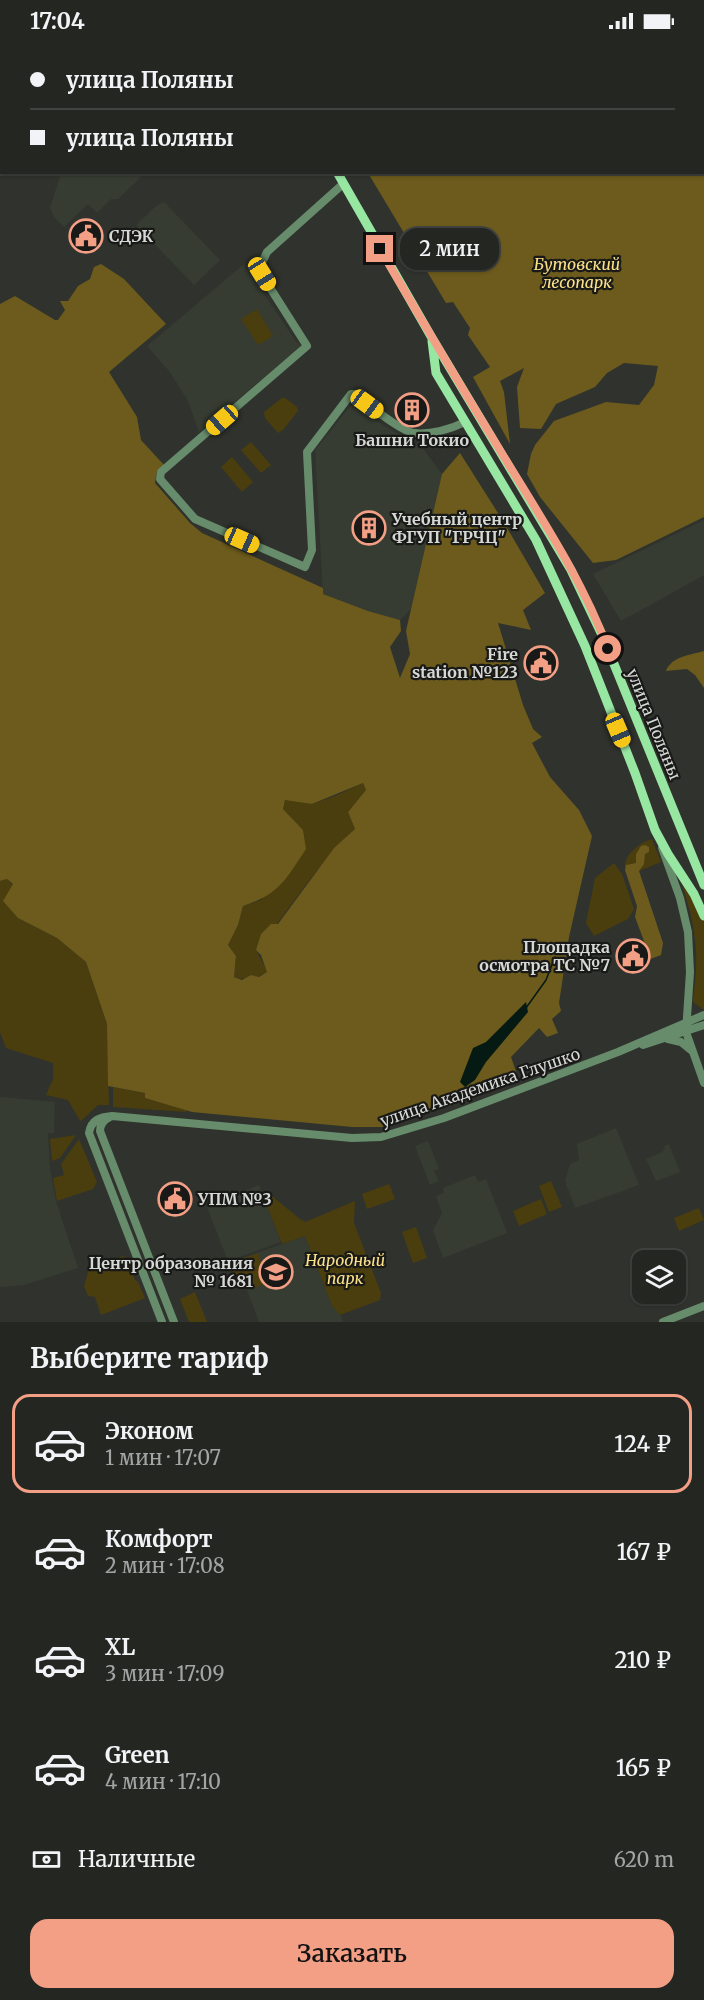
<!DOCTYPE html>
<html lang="ru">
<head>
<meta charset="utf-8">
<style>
	:root { --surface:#242622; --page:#2c2e2a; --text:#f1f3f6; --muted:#a3a5a5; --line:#414340; --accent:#f39f85 }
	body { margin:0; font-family:Merriweather,serif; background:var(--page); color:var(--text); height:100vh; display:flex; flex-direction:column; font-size:22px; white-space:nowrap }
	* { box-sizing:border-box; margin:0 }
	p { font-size:20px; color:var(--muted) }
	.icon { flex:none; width:33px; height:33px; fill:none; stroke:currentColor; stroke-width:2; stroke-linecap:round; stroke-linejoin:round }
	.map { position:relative; height:1280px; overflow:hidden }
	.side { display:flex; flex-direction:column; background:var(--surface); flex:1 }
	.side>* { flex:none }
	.guide { position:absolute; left:0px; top:0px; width:705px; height:132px; box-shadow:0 2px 4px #0004,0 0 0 2px var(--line); display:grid; align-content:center; height:132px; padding:0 30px; background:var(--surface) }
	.controls { position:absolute; left:632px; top:1208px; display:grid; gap:12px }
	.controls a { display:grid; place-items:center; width:54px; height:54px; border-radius:12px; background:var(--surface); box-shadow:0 2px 4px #0004,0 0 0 2px var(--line); font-size:30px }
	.end { position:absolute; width:27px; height:27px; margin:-14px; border:8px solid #f39f85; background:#111; box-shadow:0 0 0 3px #111 }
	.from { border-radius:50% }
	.bubble { position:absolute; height:42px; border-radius:18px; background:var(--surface); box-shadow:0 2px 4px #0004,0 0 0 2px var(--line); font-size:20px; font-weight:600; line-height:42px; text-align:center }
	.car { position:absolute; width:18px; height:36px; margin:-18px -9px; border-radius:8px; box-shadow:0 0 4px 2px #0007; background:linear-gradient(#f5c518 24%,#345 0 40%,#f5c518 0 76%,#345 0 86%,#f5c518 0) }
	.guide b { display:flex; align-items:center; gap:21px; height:57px; font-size:22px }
	.guide b+b { border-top:2px solid var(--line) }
	.guide i { width:15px; height:15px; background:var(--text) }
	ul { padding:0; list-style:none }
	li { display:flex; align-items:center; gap:18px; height:99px; margin:0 12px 9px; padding:0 18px; border:3px solid transparent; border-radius:18px }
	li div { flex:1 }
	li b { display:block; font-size:22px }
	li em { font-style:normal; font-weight:600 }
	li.active { border-color:var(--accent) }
	li>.icon { width:54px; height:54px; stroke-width:1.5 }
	h2 { padding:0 30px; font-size:27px; line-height:72px }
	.pay { display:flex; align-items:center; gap:15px; height:66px; padding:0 30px; font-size:22px }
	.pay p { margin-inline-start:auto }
	.cta { display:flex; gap:12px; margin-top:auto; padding:12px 30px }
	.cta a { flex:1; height:69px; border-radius:18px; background:var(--accent); color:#111; font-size:24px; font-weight:600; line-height:69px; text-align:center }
	.status { display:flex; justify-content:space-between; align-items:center; height:42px; padding:0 30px; background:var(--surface); direction:ltr }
	.status svg { height:16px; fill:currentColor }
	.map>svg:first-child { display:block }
</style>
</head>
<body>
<div class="status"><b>17:04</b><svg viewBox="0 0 49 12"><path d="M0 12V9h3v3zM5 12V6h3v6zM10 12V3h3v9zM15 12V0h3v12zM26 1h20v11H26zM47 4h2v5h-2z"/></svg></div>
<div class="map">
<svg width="704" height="1280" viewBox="0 0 704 1280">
	<rect width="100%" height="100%" fill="#30332d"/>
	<path fill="#363c31" d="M61 131H137L141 135 118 157H111L97 171 88 162 64 185 54 175 50 166Z
		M164 160 220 218 194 243 136 183 156 164Z
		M244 222 297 301 300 302V305L199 390 188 359 169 329 147 304Z
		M351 363 424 408 442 432 411 567 400 578 368 569 323 552 315 408Z
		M704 478V533L621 579 593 532Z
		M0 1055 55 1060 54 1091H48L50 1127 56 1159 78 1226 24 1243 0 1245Z
		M616 1086 639 1143 575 1166 565 1139 570 1122 579 1118 577 1102Z
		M428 1099 439 1127 434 1129 439 1139 430 1143 415 1104Z
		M669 1102 680 1130 656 1139 646 1117 662 1110 665 1107 664 1104Z
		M475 1133 478 1140 486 1137 507 1191 443 1216 433 1188 442 1171 436 1154 444 1151 443 1146Z
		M259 1143 281 1200 228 1219 207 1165Z
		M305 1194 332 1264 341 1274 343 1280H259L247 1248 237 1240 229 1221Z"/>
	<path fill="#4a3d0e" d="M257 267 273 294 258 303 241 277Z
		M282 356H285L297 365 298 369 283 388 278 391 265 376 264 370Z
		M251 400 271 423 261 431 241 408Z
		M232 415 253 440 242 450 221 425Z
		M363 741 366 748 348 770 355 787C317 822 290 868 256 908L268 930C257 936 246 939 234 935L236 914 228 903 238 883 243 864 261 858 303 788 283 767 285 757 312 762 335 754Z
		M652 797 661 820 639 829 645 812 649 810 637 817 636 821 630 822 625 825V828C623 813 639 801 652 797Z
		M614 821 622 832 634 867 628 877 594 894 586 881 595 836Z
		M679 833 690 849 704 881V968L693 960C695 939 698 918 695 898 693 876 686 855 679 833Z
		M7 837 13 843 18 876 57 896 86 920 107 982 109 1063H98L81 1079 79 1077 68 1058 46 1053 53 1037V1021L6 1006 0 990V839Z
		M113 1045 145 1051V1056L186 1067V1070L113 1065Z
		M76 1093 60 1116 52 1119 50 1097Z
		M79 1097 97 1140 93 1147 57 1159 53 1136 64 1133 61 1122Z
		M551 1139 562 1165 549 1170 539 1144Z
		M389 1142 395 1157 367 1167 362 1152Z
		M267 1150 300 1177 305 1180 355 1159 354 1181 381 1251 380 1258 340 1273 332 1264 305 1194 282 1202 262 1151Z
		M541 1157 547 1172 519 1184 513 1169Z
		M699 1166 704 1178 679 1189 674 1176Z
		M416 1185 427 1216 413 1221 402 1190Z
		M258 1211 263 1226 260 1228 265 1242 247 1248 237 1240 229 1221Z
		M123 1214 128 1217 135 1238 138 1240 145 1256 101 1273 95 1255 88 1254 84 1244 90 1224Z
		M195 1250 207 1280H189L180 1257Z"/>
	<path fill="#6c5b1c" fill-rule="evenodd" d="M307 0H704V475L616 518 593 521 540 455 527 432 531 412 535 403 554 379 606 360 639 363 654 343 658 324 624 321 607 331 595 345 556 362 541 387 520 386 517 345 524 326 500 339 504 350 510 402 473 335 490 325 468 293 470 286 453 260 446 261 368 131 704 130V2H307Z
		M101 222 124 237 166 282 109 330 137 375 141 398 164 423 157 429 155 441 190 481 202 491 323 546V552L368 569 400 578 401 589 390 605 400 636 410 612 406 589 442 432 460 411 503 479 545 551 523 568 531 588 498 581 523 663 533 687 542 695 532 701 550 735 579 768 592 794 569 895 559 961 561 969 552 977 558 991 547 995 539 986 511 1015 519 1038 459 1061 382 1085H352L192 1070 145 1056V1051L108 1044 107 982 86 920 57 896 18 876 3 859 13 842 7 837 0 839V262L15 254 55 278H58L65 268 60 259H68L78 244 90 237 94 225ZM363 741 366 748 348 770 355 787 334 806 278 882H271L261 892 256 908 261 913 267 930 259 935 251 933 242 938 234 935 236 914 228 903 238 883 243 864C280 852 286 837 306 807L303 788 283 767 285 758 312 762Z
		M704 609V646L695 633 687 627 666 629C672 614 690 613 704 609Z
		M645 803 649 805V810L645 812 644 822 639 829 663 901 661 913 648 918 647 907 635 875 637 864 625 828 626 823 636 821V812L641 804Z"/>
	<path fill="#041a12" d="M526 960 528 970 486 1020 475 1038 465 1045 460 1040 473 1006 486 1000Z"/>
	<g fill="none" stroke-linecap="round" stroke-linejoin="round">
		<path stroke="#041a12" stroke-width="1.5" d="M322 2V0
			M526 966 546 938 555 915"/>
		<path stroke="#678c6b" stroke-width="8" d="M35 2 36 0
			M0 107 2 102
			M343 142 267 210 260 225 262 233 307 304 161 430 160 437 195 477 305 525 312 508 307 410 351 352H354C367 361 401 390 414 391 431 393 451 387 465 380
			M662 806 680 856 688 890 690 930 686 990 704 1041
			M668 997 681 1000 692 1009
			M643 1003 704 983
			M110 1075C104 1078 100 1082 100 1089L174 1280
			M162 1280 89 1091C91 1078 100 1075 112 1074L352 1096 381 1095 444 1076 618 1010 704 973
			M663 1280 704 1264"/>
		<path stroke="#97e7a3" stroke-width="9" d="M274 0 276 2
			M337 130 432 296 571 528 603 595 704 843
			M432 299 436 331 536 498 585 604 635 731 655 788 668 812 694 852 704 874"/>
	</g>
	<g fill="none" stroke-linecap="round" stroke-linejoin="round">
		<path stroke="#f39f85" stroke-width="8" d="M380 207C417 270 454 333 492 395 533 464 580 531 608 607"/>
	</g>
	<defs>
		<g id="civic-ring" transform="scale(1.725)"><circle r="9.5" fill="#191a17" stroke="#f39f85" stroke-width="1.5"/><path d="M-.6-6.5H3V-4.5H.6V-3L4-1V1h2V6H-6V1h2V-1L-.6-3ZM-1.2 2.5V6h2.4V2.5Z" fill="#f39f85"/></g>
		<g id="building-ring" transform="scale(1.725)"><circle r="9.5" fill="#191a17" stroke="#f39f85" stroke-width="1.5"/><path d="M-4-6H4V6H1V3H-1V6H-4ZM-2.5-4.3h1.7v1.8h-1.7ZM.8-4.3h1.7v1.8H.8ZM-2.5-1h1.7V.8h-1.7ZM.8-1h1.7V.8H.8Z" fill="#f39f85"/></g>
		<g id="school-ring" transform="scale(1.725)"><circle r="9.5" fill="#191a17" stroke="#f39f85" stroke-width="1.5"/><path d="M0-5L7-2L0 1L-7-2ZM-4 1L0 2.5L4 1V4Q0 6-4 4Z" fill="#f39f85"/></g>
	</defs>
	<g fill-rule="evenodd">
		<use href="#civic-ring" x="86" y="194"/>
		<use href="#building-ring" x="412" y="368"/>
		<use href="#building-ring" x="369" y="486"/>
		<use href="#civic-ring" x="541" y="621"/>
		<use href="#civic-ring" x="633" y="914"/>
		<use href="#civic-ring" x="175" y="1157"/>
		<use href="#school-ring" x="276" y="1230"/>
	</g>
	<g text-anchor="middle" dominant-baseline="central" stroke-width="4.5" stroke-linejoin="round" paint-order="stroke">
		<g font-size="16" font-weight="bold" fill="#d6d8d5" stroke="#191a17" text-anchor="start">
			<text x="109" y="194">СДЭК</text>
			<text x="412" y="398" text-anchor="middle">Башни Токио</text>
			<text x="392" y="477">Учебный центр<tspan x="392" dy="18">ФГУП "ГРЧЦ"</tspan></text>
			<text x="518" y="612" text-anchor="end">Fire<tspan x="518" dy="18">station №123</tspan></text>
			<text x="610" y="905" text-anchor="end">Площадка<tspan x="610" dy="18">осмотра ТС №7</tspan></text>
			<text x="198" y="1157">УПМ №3</text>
			<text x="253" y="1221" text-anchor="end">Центр образования<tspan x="253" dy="18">№ 1681</tspan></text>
		</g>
		<g font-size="16" font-style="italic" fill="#fce188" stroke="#191a17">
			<text x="577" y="222">Бутовский<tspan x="577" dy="18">лесопарк</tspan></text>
			<text x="345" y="1218">Народный<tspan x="345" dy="18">парк</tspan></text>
		</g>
		<g font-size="16" fill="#d6d8d5" stroke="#191a17">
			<text transform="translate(654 682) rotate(68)">улица Поляны</text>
			<text transform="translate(480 1045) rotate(-19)">улица Академика Глушко</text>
		</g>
	</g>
</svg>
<div class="controls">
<a><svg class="icon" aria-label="layers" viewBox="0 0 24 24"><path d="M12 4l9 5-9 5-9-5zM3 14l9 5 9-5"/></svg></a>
</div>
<i class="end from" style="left:608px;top:607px"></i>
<i class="end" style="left:380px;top:207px"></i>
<div class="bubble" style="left:400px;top:186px;width:99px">2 мин</div>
<i class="car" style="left:262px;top:232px;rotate:148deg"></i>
<i class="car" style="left:367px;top:362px;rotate:126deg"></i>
<i class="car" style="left:222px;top:378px;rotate:229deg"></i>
<i class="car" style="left:242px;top:498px;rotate:114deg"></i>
<i class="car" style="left:618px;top:688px;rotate:157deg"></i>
<div class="guide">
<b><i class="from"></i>улица Поляны</b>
<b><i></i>улица Поляны</b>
</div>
</div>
<section class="side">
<h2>Выберите тариф</h2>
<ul>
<li class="active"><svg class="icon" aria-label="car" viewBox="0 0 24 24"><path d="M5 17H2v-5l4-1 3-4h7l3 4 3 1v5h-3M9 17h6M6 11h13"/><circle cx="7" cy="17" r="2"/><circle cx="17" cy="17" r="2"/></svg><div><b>Эконом</b><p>1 мин · 17:07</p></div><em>124 ₽</em></li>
<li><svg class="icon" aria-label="car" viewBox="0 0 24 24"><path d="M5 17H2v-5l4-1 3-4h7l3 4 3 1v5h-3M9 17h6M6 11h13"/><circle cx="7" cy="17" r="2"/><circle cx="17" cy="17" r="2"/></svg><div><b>Комфорт</b><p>2 мин · 17:08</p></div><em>167 ₽</em></li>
<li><svg class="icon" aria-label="car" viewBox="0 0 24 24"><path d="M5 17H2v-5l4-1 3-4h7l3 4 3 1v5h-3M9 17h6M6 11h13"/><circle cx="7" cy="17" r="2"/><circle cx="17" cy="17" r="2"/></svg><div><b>XL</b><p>3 мин · 17:09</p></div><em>210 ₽</em></li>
<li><svg class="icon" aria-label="car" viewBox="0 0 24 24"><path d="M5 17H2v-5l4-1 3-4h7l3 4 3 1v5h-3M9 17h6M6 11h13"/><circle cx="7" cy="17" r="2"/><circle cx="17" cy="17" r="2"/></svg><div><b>Green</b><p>4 мин · 17:10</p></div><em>165 ₽</em></li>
</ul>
<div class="pay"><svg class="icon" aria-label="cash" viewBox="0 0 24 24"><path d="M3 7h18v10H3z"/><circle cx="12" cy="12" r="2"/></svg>Наличные<p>620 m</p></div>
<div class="cta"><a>Заказать</a></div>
</section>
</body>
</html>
